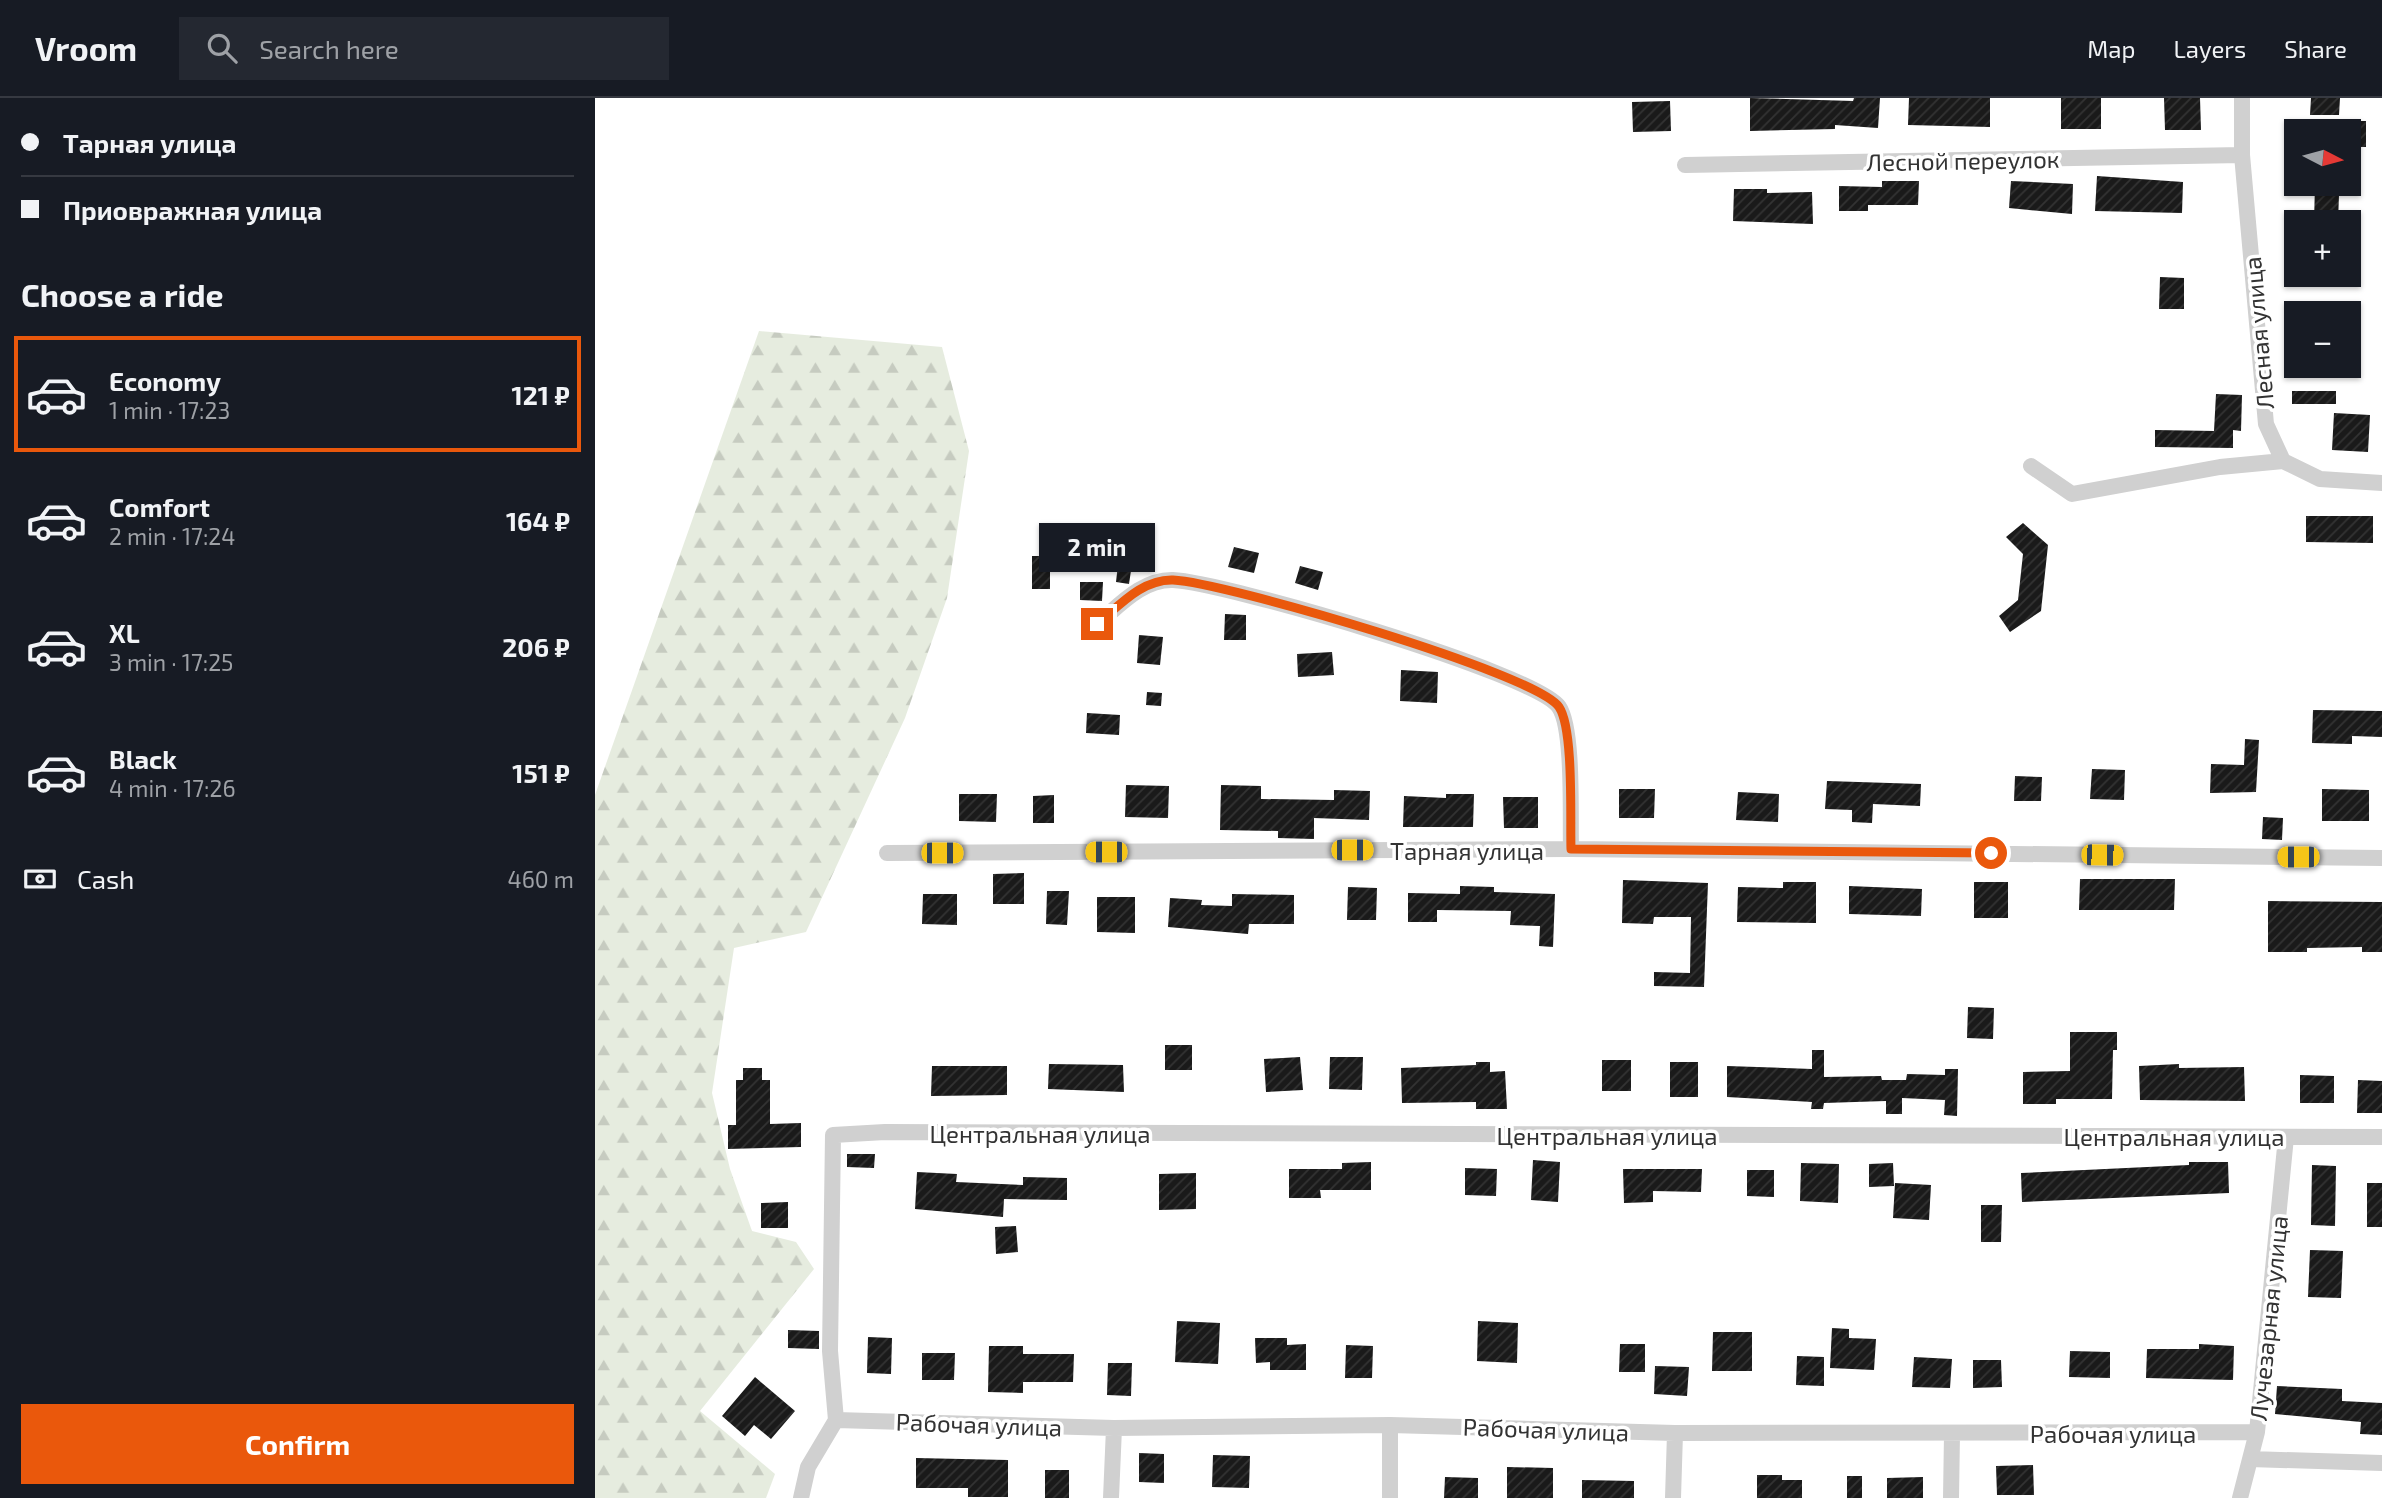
<!DOCTYPE html>
<html lang="en">
<head>
<meta charset="utf-8">
<style>
	:root { --surface:#171b24; --page:#242831; --text:#f1f3f6; --muted:#9ea1a6; --line:#363941; --accent:#ea580c }
	body { margin:0; font-family:"Exo 2",sans-serif; background:var(--page); color:var(--text); height:100vh; display:flex; flex-direction:column; font-size:26px; white-space:nowrap }
	* { box-sizing:border-box; margin:0 }
	p { font-size:23px; color:var(--muted) }
	.icon { flex:none; width:38px; height:38px; fill:none; stroke:currentColor; stroke-width:2; stroke-linecap:round; stroke-linejoin:round }
	.map { position:relative; flex:1; overflow:hidden }
	.panel { display:flex; flex-direction:column; background:var(--surface); width:595px }
	.panel>* { flex:none }
	.top-card { display:grid; align-content:center; height:154px; padding:0 21px; background:var(--surface) }
	.needle { width:46px; rotate:96deg }
	.tools { position:absolute; left:1689px; top:21px; display:grid; gap:14px }
	.tools a { display:grid; place-items:center; width:77px; height:77px; border-radius:0px; background:var(--surface); box-shadow:0 2px 5px #0004; font-size:35px }
	.end { position:absolute; width:32px; height:32px; margin:-16px; border:9px solid #ea580c; background:#fff; box-shadow:0 0 0 4px #fff }
	.from { border-radius:50% }
	.bubble { position:absolute; height:49px; border-radius:0px; background:var(--surface); box-shadow:0 2px 5px #0004; font-size:23px; font-weight:700; line-height:49px; text-align:center }
	.car { position:absolute; width:21px; height:42px; margin:-21px -10px; border-radius:9px; box-shadow:0 0 5px 2px #0007; background:linear-gradient(#f5c518 24%,#345 0 40%,#f5c518 0 76%,#345 0 86%,#f5c518 0) }
	.top-card b { display:flex; align-items:center; gap:24px; height:66px; font-size:26px }
	.top-card b+b { border-top:2px solid var(--line) }
	.top-card i { width:18px; height:18px; background:var(--text) }
	ul { padding:0; list-style:none }
	li { display:flex; align-items:center; gap:21px; height:116px; margin:0 14px 10px; padding:0 7px; border:4px solid transparent; border-radius:0px }
	li div { flex:1 }
	li b { display:block; font-size:26px }
	li em { font-style:normal; font-weight:700 }
	li.on { border-color:var(--accent) }
	li>.icon { width:63px; height:63px; stroke-width:1.5 }
	h2 { padding:0 21px; font-size:32px; line-height:84px }
	.pay { display:flex; align-items:center; gap:18px; height:77px; padding:0 21px; font-size:26px }
	.pay p { margin-inline-start:auto }
	.primary-button { display:flex; gap:14px; margin-top:auto; padding:14px 21px }
	.primary-button a { flex:1; height:80px; border-radius:0px; background:var(--accent); color:#fff; font-size:28px; font-weight:700; line-height:80px; text-align:center }
	header { display:flex; align-items:center; gap:42px; box-sizing:border-box; height:98px; padding:0 35px; background:var(--surface); border-bottom:2px solid var(--line) }
	header strong { font-size:33px }
	nav { display:flex; gap:38px; margin-inline-start:auto; font-size:24px }
	.search { width:490px; height:63px; background:var(--page); display:flex; align-items:center; gap:18px; box-sizing:border-box; padding:0 24px; border-radius:0px; color:var(--muted); font-size:26px }
	main { display:flex; flex:1; min-height:0 }
	.map>svg:first-child { display:block }
</style>
</head>
<body>
<header>
<strong>Vroom</strong>
<div class="search"><svg class="icon" aria-label="search" viewBox="0 0 24 24"><circle cx="10" cy="10" r="6"/><path d="M15 15l6 6"/></svg>Search here</div>
<nav><a>Map</a><a>Layers</a><a>Share</a></nav>
</header>
<main>
<section class="panel">
<div class="top-card">
<b><i class="from"></i>Тарная улица</b>
<b><i></i>Приовражная улица</b>
</div>
<h2>Choose a ride</h2>
<ul>
<li class="on"><svg class="icon" aria-label="car" viewBox="0 0 24 24"><path d="M5 17H2v-5l4-1 3-4h7l3 4 3 1v5h-3M9 17h6M6 11h13"/><circle cx="7" cy="17" r="2"/><circle cx="17" cy="17" r="2"/></svg><div><b>Economy</b><p>1 min · 17:23</p></div><em>121 ₽</em></li>
<li><svg class="icon" aria-label="car" viewBox="0 0 24 24"><path d="M5 17H2v-5l4-1 3-4h7l3 4 3 1v5h-3M9 17h6M6 11h13"/><circle cx="7" cy="17" r="2"/><circle cx="17" cy="17" r="2"/></svg><div><b>Comfort</b><p>2 min · 17:24</p></div><em>164 ₽</em></li>
<li><svg class="icon" aria-label="car" viewBox="0 0 24 24"><path d="M5 17H2v-5l4-1 3-4h7l3 4 3 1v5h-3M9 17h6M6 11h13"/><circle cx="7" cy="17" r="2"/><circle cx="17" cy="17" r="2"/></svg><div><b>XL</b><p>3 min · 17:25</p></div><em>206 ₽</em></li>
<li><svg class="icon" aria-label="car" viewBox="0 0 24 24"><path d="M5 17H2v-5l4-1 3-4h7l3 4 3 1v5h-3M9 17h6M6 11h13"/><circle cx="7" cy="17" r="2"/><circle cx="17" cy="17" r="2"/></svg><div><b>Black</b><p>4 min · 17:26</p></div><em>151 ₽</em></li>
</ul>
<div class="pay"><svg class="icon" aria-label="cash" viewBox="0 0 24 24"><path d="M3 7h18v10H3z"/><circle cx="12" cy="12" r="2"/></svg>Cash<p>460 m</p></div>
<div class="primary-button"><a>Confirm</a></div>
</section>
<div class="map">
<svg width="1787" height="1400" viewBox="0 0 1787 1400">
	<defs>
		<pattern id="forest-firs" width="22" height="20" patternUnits="userSpaceOnUse" patternTransform="scale(1.75)"><rect width="22" height="20" fill="#e6ecdf"/><path d="M5 1l3.5 6h-7zM16 11l3.5 6h-7z" fill="#c6cbc0"/></pattern>
		<pattern id="building-hatch" width="6" height="6" patternUnits="userSpaceOnUse" patternTransform="scale(1.75)"><rect width="6" height="6" fill="#1a1a1a"/><path d="M-1 1l2-2M0 6l6-6M5 7l2-2" fill="none" stroke="#333"/></pattern>
	</defs>
	<rect width="100%" height="100%" fill="#fff"/>
	<path fill="url(#forest-firs)" d="M164 233 347 249 374 353 352 500 310 620 211 834 139 850 117 995 135 1071 157 1133 201 1144 219 1171 105 1313 180 1376 171 1400H0V697Z"/>
	<path fill="url(#building-hatch)" d="M1155 0 1258 3 1259 0H1285L1283 30 1240 27V31L1155 33Z
		M1314 0H1395V29L1313 27Z
		M1466 0H1506V31H1466Z
		M1569 0H1605L1606 32H1570Z
		M1716 0H1745L1744 17H1715Z
		M1075 3 1076 33 1038 34 1037 4Z
		M1754 23H1771V49H1754Z
		M1502 78 1588 84 1587 115 1500 113Z
		M1287 83H1324L1323 107H1273V113H1244V88L1287 89Z
		M1416 83 1478 86 1477 116 1414 110Z
		M1720 86H1733L1732 97H1744L1743 124H1719Z
		M1139 91H1172V95L1217 94 1218 126 1138 123Z
		M1565 179 1589 180V211H1564Z
		M1697 293H1741V306H1697Z
		M1621 296 1647 297 1646 333 1638 332V350L1560 349V332L1619 333Z
		M1739 315 1775 317 1773 354 1737 352Z
		M1711 418H1778V445L1711 444Z
		M1428 425 1453 447 1446 513 1415 534 1404 518 1423 502 1428 456 1411 439Z
		M639 449 664 455 659 475 633 469Z
		M524 457 538 459 534 486 521 484Z
		M437 458H455V491H437Z
		M705 468 728 474 723 492 700 485Z
		M485 484H508L507 503 485 502Z
		M630 516 651 517V542H629Z
		M544 537 568 539 565 567 542 565Z
		M737 554 739 577 703 579 702 556Z
		M806 572 843 574 842 605 805 603Z
		M552 594 567 595 566 608 551 607Z
		M1718 612 1787 613V639L1757 638V646L1717 645Z
		M492 615 525 617 524 637 491 635Z
		M1650 641 1664 642 1661 694 1615 695 1616 666 1649 667Z
		M1497 671 1530 672 1529 702 1495 701Z
		M1420 678 1447 679 1446 703H1419Z
		M1232 683 1326 686 1325 708 1278 706 1277 725 1257 724V712L1230 711Z
		M531 687 574 688 573 720 530 719Z
		M626 687 666 688V701L739 702V692L775 693 774 722 719 720V741L683 740V733L625 732Z
		M1024 691H1060L1059 720H1024Z
		M1727 691 1774 692V723H1727Z
		M1143 694 1184 696 1183 724 1141 722Z
		M364 696H402L401 724 364 723Z
		M851 696H879L878 729H808L809 698 851 700Z
		M459 697V725H438V698Z
		M908 699H943V730H909Z
		M1668 719 1688 720 1687 742 1667 741Z
		M429 775V806H398V776Z
		M1485 781H1580L1579 812H1484Z
		M1028 782 1113 785 1109 889 1059 888V874L1095 875 1096 819H1059L1058 826 1027 825Z
		M1188 784H1221V825L1142 824 1143 789 1188 790Z
		M1379 784H1413V820H1379Z
		M865 788 899 789V794L960 796 958 849 944 848 945 828 915 827 916 813 842 812V824H813V795L865 796Z
		M1254 788 1327 791 1326 818 1254 816Z
		M753 789 782 790 781 822H752Z
		M452 793H474L472 827 451 826Z
		M328 796H362V827L327 826Z
		M637 796 699 797V826H654L653 836 573 829 575 800 607 802 606 807 637 808Z
		M502 799H540V835L502 834Z
		M1673 803 1787 804V854H1767V849L1712 850V854H1673Z
		M1373 909 1399 910 1398 941 1372 940Z
		M1475 934H1522V952H1518L1517 1001H1461V1006H1428V974L1475 973Z
		M570 947H597V972H570Z
		M1217 952H1229V979L1286 978 1287 982H1311L1312 976 1350 977V971H1363L1362 1018 1349 1017 1350 1002 1307 1000V1016H1291V1003L1229 1005 1228 1011H1216L1217 1004 1132 999V968L1217 971Z
		M705 959 708 992 671 994 669 961Z
		M735 959H768L767 992 734 991Z
		M1007 962H1036V993H1007Z
		M881 964H895V974L910 973 912 1011H881V1004L807 1005 806 970 881 967Z
		M1075 964H1103V999H1075Z
		M454 966 528 967 529 994 453 991Z
		M1584 966V970L1649 969 1650 1003 1545 1002 1544 968Z
		M337 968H412V997L336 998Z
		M148 970H167V982H175V1026L206 1025V1049L133 1051V1027H141V982H148Z
		M1705 977 1739 978V1005H1705Z
		M1763 982 1787 983V1015H1762Z
		M252 1056H280L279 1070 252 1069Z
		M938 1062 965 1064 963 1104 936 1102Z
		M776 1064V1092H725L726 1100H694V1071H747V1065Z
		M1594 1064H1633L1634 1095 1427 1104 1426 1075 1594 1067Z
		M1206 1065 1244 1066 1243 1105 1205 1103Z
		M1298 1065 1299 1088 1274 1089V1066Z
		M1717 1067 1741 1068 1740 1128 1716 1127Z
		M870 1070 902 1071 901 1098 870 1097Z
		M1028 1071H1107L1106 1094 1058 1093V1104L1029 1105Z
		M1152 1072H1179V1099L1152 1098Z
		M322 1074 362 1076 361 1084 428 1087V1079L472 1080V1102L409 1101 408 1119 320 1111Z
		M601 1075V1111L564 1112V1076Z
		M1300 1085 1336 1087 1334 1122 1298 1120Z
		M1772 1085H1787V1129H1772Z
		M193 1104V1130H166V1105Z
		M1386 1107H1407L1406 1144H1386Z
		M421 1128 423 1154 401 1156 400 1129Z
		M1715 1152 1748 1153 1746 1200 1713 1199Z
		M582 1223 625 1225 623 1266 580 1264Z
		M883 1223 923 1225 922 1265 882 1263Z
		M1237 1230 1254 1231V1240L1281 1241 1279 1272 1235 1270Z
		M193 1232 224 1233V1251L193 1250Z
		M1118 1234H1157V1273H1117Z
		M273 1239 297 1240 296 1276 272 1275Z
		M660 1240H692V1247L711 1246V1272H675V1264L661 1265Z
		M1025 1246H1050V1274H1024Z
		M1604 1246 1639 1248 1638 1282 1551 1280 1552 1251H1604Z
		M751 1247 778 1248 777 1280H750Z
		M394 1248H428V1256H479L478 1284H428V1295L393 1294Z
		M1475 1253 1515 1254V1280L1474 1279Z
		M327 1255H360L359 1282H327Z
		M1202 1258 1229 1259V1288L1201 1287Z
		M1319 1259 1357 1261 1355 1290 1317 1289Z
		M1378 1262H1406L1407 1289 1378 1290Z
		M513 1265H537L536 1298 512 1297Z
		M1060 1268 1094 1269 1092 1298 1059 1296Z
		M160 1279 200 1313 176 1341 159 1327 150 1338 127 1318Z
		M1682 1288 1747 1291V1303L1787 1305V1337L1765 1336 1766 1324 1680 1316Z
		M544 1355 569 1356V1385L544 1384Z
		M618 1357 655 1358 654 1390 617 1389Z
		M321 1360 413 1362V1399H373V1390H321Z
		M1438 1367 1439 1397H1402L1401 1368Z
		M912 1369 958 1370V1400H912Z
		M450 1372H474V1400H450Z
		M1162 1377H1187V1382H1207V1400H1162Z
		M1252 1378H1267V1400H1252Z
		M850 1379 883 1380V1400H849Z
		M1328 1379V1400H1292V1380Z
		M987 1382 1039 1383V1400H987Z"/>
	<g fill="none" stroke-linecap="round" stroke-linejoin="round">
		<path stroke="#d0d0d0" stroke-width="16" d="M1647 0V57L1671 326 1688 363 1725 381 1787 385
			M1090 67 1647 57
			M1436 368 1477 396 1625 369 1688 363
			M502 526C524 508 547 481 578 482 628 484 941 575 964 609 979 631 975 722 976 751
			M292 755 976 751 1787 760
			M241 1322 519 1330 795 1327 1080 1335 1662 1334
			M1655 1361 1787 1365
			M206 1400 213 1369 241 1322 235 1253 238 1037 290 1034 1787 1039
			M516 1400 519 1330
			M795 1400V1327
			M1078 1400 1080 1335
			M1356 1400 1357 1336
			M1645 1400 1662 1334 1691 1039"/>
	</g>
	<g fill="none" stroke-linecap="round" stroke-linejoin="round">
		<path stroke="#ea580c" stroke-width="9" d="M502 526C524 508 547 481 578 482 628 484 941 575 964 609 979 631 975 722 976 751L1396 755"/>
	</g>
	<g text-anchor="middle" dominant-baseline="central" stroke-width="7" stroke-linejoin="round" paint-order="stroke">
		<g font-size="24" fill="#333" stroke="#fff">
			<text transform="translate(1368 62) rotate(-1)">Лесной переулок</text>
			<text transform="translate(1663 235) rotate(-95)">Лесная улица</text>
			<text x="872" y="752">Тарная улица</text>
			<text x="445" y="1035">Центральная улица</text>
			<text x="1012" y="1037">Центральная улица</text>
			<text x="1579" y="1038">Центральная улица</text>
			<text transform="translate(1673 1220) rotate(-84)">Лучезарная улица</text>
			<text transform="translate(384 1326) rotate(2)">Рабочая улица</text>
			<text transform="translate(951 1331) rotate(2)">Рабочая улица</text>
			<text x="1518" y="1335">Рабочая улица</text>
		</g>
	</g>
</svg>
<div class="tools">
<a><svg class="needle" viewBox="-14 -14 28 28"><path d="M0-13l5 13h-10z" fill="#e53935"/><path d="M0 13l5-13h-10z" fill="#9ea1a6"/></svg></a>
<a>+</a>
<a>−</a>
</div>
<i class="end from" style="left:1396px;top:755px"></i>
<i class="end" style="left:502px;top:526px"></i>
<div class="bubble" style="left:444px;top:425px;width:116px">2 min</div>
<i class="car" style="left:757px;top:752px;rotate:90deg"></i>
<i class="car" style="left:511px;top:754px;rotate:270deg"></i>
<i class="car" style="left:347px;top:755px;rotate:90deg"></i>
<i class="car" style="left:1507px;top:757px;rotate:91deg"></i>
<i class="car" style="left:1703px;top:759px;rotate:270deg"></i>
</div>
</main>
</body>
</html>
